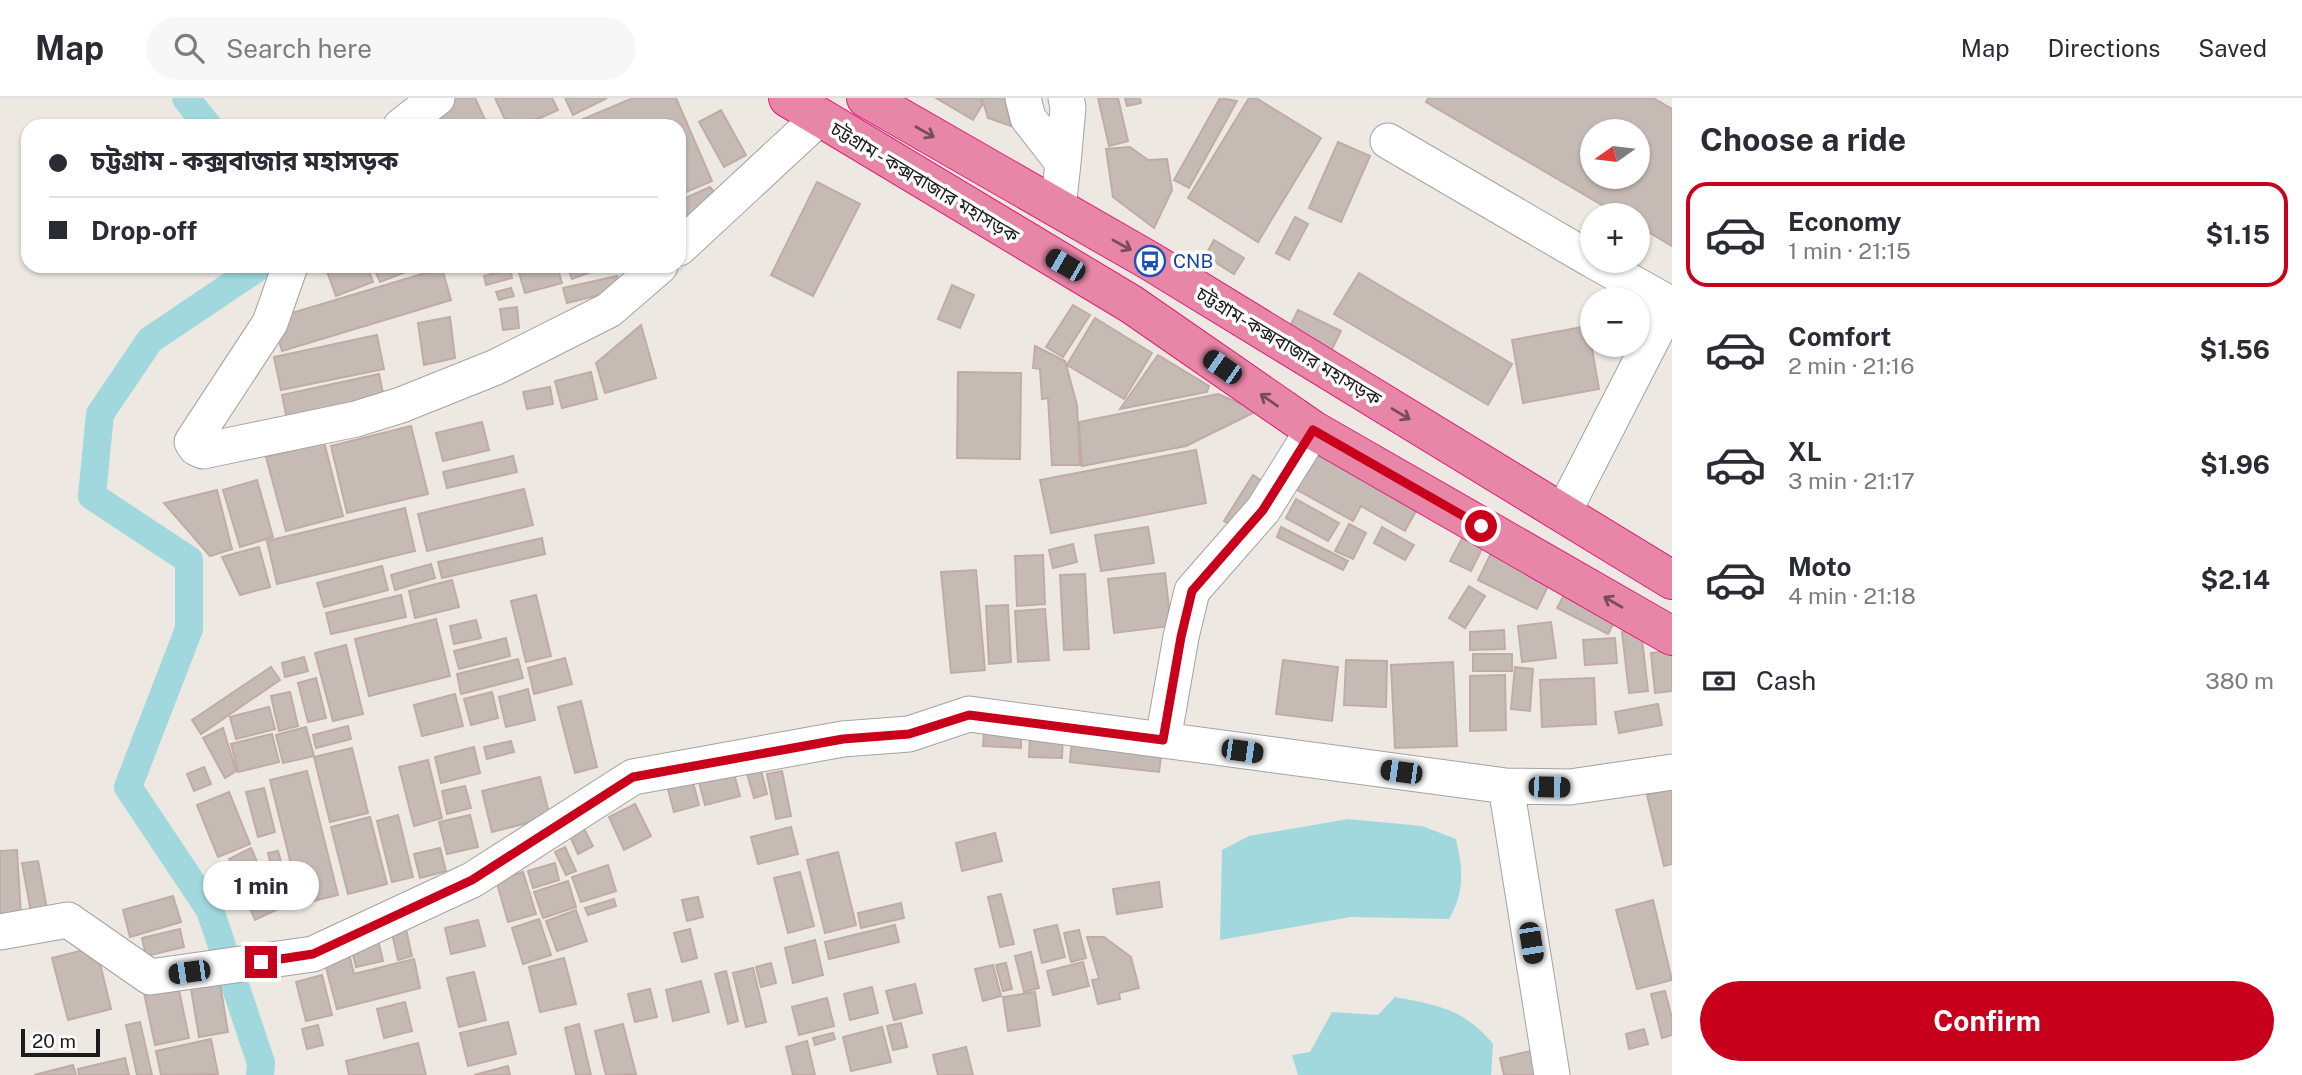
<!DOCTYPE html>
<html lang="en">
<head>
<meta charset="utf-8">
<style>
	:root { --surface:#fff; --page:#f7f7f7; --text:#2b2b33; --muted:#7c7c81; --line:#e1e1e2; --accent:#c9001c }
	body { margin:0; font-family:"Public Sans","Noto Sans Bengali",sans-serif; background:var(--page); color:var(--text); height:100vh; display:flex; flex-direction:column; font-size:26px; white-space:nowrap }
	* { box-sizing:border-box; margin:0 }
	p { font-size:23px; color:var(--muted) }
	.icon { flex:none; width:38px; height:38px; fill:none; stroke:currentColor; stroke-width:2; stroke-linecap:round; stroke-linejoin:round }
	.map { position:relative; flex:1; overflow:hidden }
	.sheet { display:flex; flex-direction:column; background:var(--surface); width:630px }
	.sheet>* { flex:none }
	.guide { position:absolute; left:21px; top:21px; width:665px; height:154px; border-radius:21px; box-shadow:0 2px 5px #0004; display:grid; align-content:center; height:154px; padding:0 28px; background:var(--surface) }
	.needle { width:46px; rotate:256deg }
	.controls { position:absolute; left:1580px; top:21px; display:grid; gap:14px }
	.controls a { display:grid; place-items:center; width:70px; height:70px; border-radius:50%; background:var(--surface); box-shadow:0 2px 5px #0004; font-size:35px }
	.scale { position:absolute; left:21px; bottom:18px; width:79px; box-sizing:border-box; padding-left:7px; border:4px solid #1c1c1c; border-top:0; font-size:19px; line-height:24px; white-space:nowrap; color:#1c1c1c; -webkit-text-stroke:5px #fff; paint-order:stroke }
	.end { position:absolute; width:32px; height:32px; margin:-16px; border:9px solid #c9001c; background:#fff; box-shadow:0 0 0 4px #fff }
	.from { border-radius:50% }
	.bubble { position:absolute; height:49px; border-radius:24px; background:var(--surface); box-shadow:0 2px 5px #0004; font-size:23px; font-weight:700; line-height:49px; text-align:center }
	.car { position:absolute; width:21px; height:42px; margin:-21px -10px; border-radius:9px; box-shadow:0 0 5px 2px #0007; background:linear-gradient(#222 24%,#8ab4d8 0 40%,#222 0 76%,#8ab4d8 0 86%,#222 0) }
	.guide b { display:flex; align-items:center; gap:24px; height:66px; font-size:26px }
	.guide b+b { border-top:2px solid var(--line) }
	.guide i { width:18px; height:18px; background:var(--text) }
	ul { padding:0; list-style:none }
	li { display:flex; align-items:center; gap:21px; height:105px; margin:0 14px 10px; padding:0 14px; border:4px solid transparent; border-radius:21px }
	li div { flex:1 }
	li b { display:block; font-size:26px }
	li em { font-style:normal; font-weight:700 }
	li.active { border-color:var(--accent) }
	li>.icon { width:63px; height:63px; stroke-width:1.5 }
	h2 { padding:0 28px; font-size:32px; line-height:84px }
	.pay { display:flex; align-items:center; gap:18px; height:77px; padding:0 28px; font-size:26px }
	.pay p { margin-inline-start:auto }
	.action { display:flex; gap:14px; margin-top:auto; padding:14px 28px }
	.action a { flex:1; height:80px; border-radius:42px; background:var(--accent); color:#fff; font-size:28px; font-weight:700; line-height:80px; text-align:center }
	header { display:flex; align-items:center; gap:42px; box-sizing:border-box; height:98px; padding:0 35px; background:var(--surface); border-bottom:2px solid var(--line) }
	header strong { font-size:33px }
	nav { display:flex; gap:38px; margin-inline-start:auto; font-size:24px }
	.search { width:490px; height:63px; background:var(--page); display:flex; align-items:center; gap:18px; box-sizing:border-box; padding:0 24px; border-radius:38px; color:var(--muted); font-size:26px }
	main { display:flex; flex:1; min-height:0 }
	.map>svg:first-child { display:block }
</style>
</head>
<body>
<header>
<strong>Map</strong>
<div class="search"><svg class="icon" aria-label="search" viewBox="0 0 24 24"><circle cx="10" cy="10" r="6"/><path d="M15 15l6 6"/></svg>Search here</div>
<nav><a>Map</a><a>Directions</a><a>Saved</a></nav>
</header>
<main>
<div class="map">
<svg width="1672" height="977" viewBox="0 0 1672 977">
	<rect width="100%" height="100%" fill="#eee8e2"/>
	<path fill="#a0d8dd" d="M1348 721 1422 728 1456 741C1463 771 1465 794 1449 821L1350 819 1220 842 1222 752 1249 738Z
		M1395 899C1438 907 1464 911 1493 946L1491 977H1298L1292 957 1310 954 1332 914 1378 917Z"/>
	<g fill="none" stroke-linecap="round" stroke-linejoin="round">
		<path stroke="#a0d8dd" stroke-width="28" d="M186 0 208 28
			M260 977 261 965 210 812 128 689 189 531V462L92 398 100 316 150 242 260 168"/>
	</g>
	<path fill="#c6bab5" stroke="#c0aca4" stroke-width="2" fill-rule="evenodd" d="M456 0H475L488 28H427Z
		M495 0H552L558 12 522 28H508Z
		M565 0H607L573 17Z
		M633 0H676L712 83 679 97V28H586L583 21Z
		M936 0H980L982 7 973 22Z
		M982 0H1005L1011 28 988 20Z
		M1098 0H1118L1128 43 1109 48Z
		M1125 0H1140L1141 5 1127 8Z
		M1220 0 1237 3 1189 90 1174 82Z
		M1249 0H1256L1321 40 1258 144 1188 100Z
		M1428 0H1653L1672 11V148L1638 128V117H1619L1426 4ZM1592 33H1638V79H1592Z
		M721 12 746 57 724 69 699 24Z
		M1338 44 1370 58 1341 124 1309 110Z
		M1130 49 1148 62 1167 61 1172 92 1154 130 1113 99 1106 51Z
		M817 84 860 106 813 198 771 177Z
		M710 89 720 101 679 139V103Z
		M1295 119 1308 126 1289 162 1276 155Z
		M1214 142 1244 160 1234 176 1205 158Z
		M325 168H367L373 184 336 198Z
		M373 168H421L380 184Z
		M517 168H557L562 185 525 195Z
		M567 168H598L599 171 572 181Z
		M442 170 451 202 282 253 272 221Z
		M510 171 512 180 486 187 484 178Z
		M1359 175 1512 266 1488 307 1334 216Z
		M617 178 620 192 567 205 563 190Z
		M952 187 974 197 960 230 938 221Z
		M511 190 514 198 499 202 496 194Z
		M1073 207 1090 217 1063 259 1046 249Z
		M517 209 519 230 503 232 500 211Z
		M1298 212 1341 233 1330 255 1287 234Z
		M450 219 455 260 424 267 418 225Z
		M1095 220 1152 255 1124 301 1067 267Z
		M641 227 656 280 605 295 596 265Z
		M1588 228 1599 291 1523 305 1512 242Z
		M377 237 384 271 281 292 274 259Z
		M1035 248 1065 263 1077 307 1080 367H1052L1048 300 1042 301 1040 271 1033 270Z
		M1158 257 1209 288 1207 294 1120 311Z
		M591 274 597 301 562 310 555 283Z
		M958 274 1021 275 1020 361 957 360Z
		M379 276 385 305 288 326 282 297Z
		M550 289 553 306 527 311 523 294Z
		M1218 296 1257 313 1186 348 1082 368 1079 324Z
		M482 324 489 352 443 363 436 335Z
		M411 328 428 396 347 415 331 348Z
		M324 344 343 418 286 433 266 359Z
		M1316 348 1420 406 1405 433 1361 408 1353 423 1294 390Z
		M1196 352 1206 405 1051 435 1040 382Z
		M513 358 517 374 447 390 443 374Z
		M1253 377 1267 386 1239 432 1224 423Z
		M257 382 273 439 240 449 223 392Z
		M524 391 533 427 427 453 418 416Z
		M217 392 232 451 210 458 164 405Z
		M1296 401 1339 425 1328 443 1286 420Z
		M405 410 415 453 277 486 267 443Z
		M1349 426 1366 435 1353 461 1335 453Z
		M1148 429 1154 465 1101 473 1095 437Z
		M1281 429 1348 463 1343 472 1277 439Z
		M1382 429 1414 447 1405 462 1374 445Z
		M1465 435 1485 445 1471 473 1450 463Z
		M542 440 545 456 442 480 438 464Z
		M1073 446 1077 464 1053 470 1049 452Z
		M259 449 270 489 240 497 222 459Z
		M1493 451 1552 480 1537 511 1478 482Z
		M1043 457 1045 506 1017 508 1015 458Z
		M431 466 435 480 395 492 391 477Z
		M382 468 388 492 324 509 317 485Z
		M976 472 985 572 951 575 941 474Z
		M1165 475 1171 528 1114 535 1108 481Z
		M1085 476 1089 551 1064 552 1060 477Z
		M452 482 459 509 415 520 409 493Z
		M1469 488 1485 498 1465 530 1449 520Z
		M1567 491 1618 517 1608 536 1557 510Z
		M401 497 406 519 331 536 326 515Z
		M536 497 551 558 526 564 511 503Z
		M1008 507 1011 564 989 566 986 508Z
		M1045 511 1049 562 1018 564 1015 513Z
		M436 521 450 578 369 598 355 541Z
		M476 522 481 540 454 546 450 528Z
		M1551 524 1556 560 1522 564 1518 528Z
		M1504 532 1505 551 1470 552V534Z
		M1641 532 1648 593 1629 595 1622 534Z
		M506 540 510 558 459 571 454 553Z
		M1615 540 1617 565 1585 567 1583 542Z
		M346 547 363 616 333 623 315 555Z
		M1672 552V593L1655 595 1651 555Z
		M1473 556H1512V573H1473Z
		M304 559 308 573 285 579 282 565Z
		M565 560 572 586 534 596 528 570Z
		M518 561 523 580 461 596 457 576Z
		M1283 562 1338 569 1332 623 1276 616Z
		M1346 562 1387 563 1386 609 1344 607Z
		M1453 564 1457 648 1395 650 1391 567Z
		M271 569 280 582 201 636 192 622Z
		M1515 569 1533 571 1530 613 1511 611Z
		M1505 577 1506 632 1470 633V578Z
		M316 580 326 620 308 624 298 585Z
		M1594 580 1596 626 1542 629 1540 582Z
		M528 591 535 622 506 629 499 599Z
		M290 594 298 628 279 633 271 598Z
		M492 594 498 620 471 627 464 601Z
		M455 596 463 628 422 638 414 607Z
		M581 603 597 669 575 675 558 609Z
		M1658 606 1662 627 1619 635 1615 614Z
		M269 609 275 631 236 641 230 619Z
		M348 628 351 641 316 650 313 637Z
		M306 629 314 658 283 665 276 637Z
		M223 630 236 673 225 680 203 640Z
		M984 635 1021 636V650L983 648Z
		M272 636 279 664 238 674 231 646Z
		M1030 636 1063 637 1062 660 1029 659Z
		M1072 640 1162 650 1159 674 1070 664Z
		M511 643 514 654 487 661 484 649Z
		M474 649 480 675 441 685 435 659Z
		M352 650 368 715 330 724 314 659Z
		M428 662 442 720 414 728 399 669Z
		M760 668 767 696 754 700 746 672Z
		M204 669 211 686 194 693 187 676Z
		M733 672 740 698 705 707 698 680Z
		M307 673 338 797 301 806 270 682Z
		M782 673 791 718 776 721 767 676Z
		M691 677 699 707 674 714 666 684Z
		M540 679 550 719 492 734 482 693Z
		M465 688 471 710 447 716 442 693Z
		M264 690 275 734 258 739 246 694Z
		M1672 691V766L1664 768 1647 697Z
		M229 694 250 746 218 759 197 707Z
		M635 706 651 738 624 752 609 719Z
		M398 717 413 779 392 784 377 723Z
		M470 717 478 749 447 756 439 724Z
		M370 719 387 786 348 796 331 729Z
		M583 729 593 748 578 756 569 736Z
		M791 729 798 756 758 766 751 739Z
		M995 735 1002 763 962 773 956 745Z
		M565 749 576 773 566 777 555 754Z
		M251 750 278 811 255 822 229 761Z
		M440 750 446 773 420 780 414 756Z
		M17 752 21 817 0 819V753Z
		M278 753 293 808 282 811 268 755Z
		M838 754 856 827 825 835 807 762Z
		M38 763 47 811 31 814 22 765Z
		M555 765 559 782 533 790 528 773Z
		M608 767 616 793 581 804 572 779Z
		M523 774 536 816 508 824 496 782Z
		M800 774 814 828 788 835 774 780Z
		M568 783 576 809 543 820 534 794Z
		M1159 784 1162 809 1117 816 1113 791Z
		M1001 796 1014 846 1000 849 988 799Z
		M173 798 181 824 130 839 123 812Z
		M698 799 703 819 687 823 682 802Z
		M614 801 616 808 588 817 585 810Z
		M1653 802 1672 882 1637 891 1616 812Z
		M901 805 904 820 861 830 858 815Z
		M576 812 587 843 557 853 546 823Z
		M539 821 551 857 523 866 512 830Z
		M478 822 485 848 451 856 445 830Z
		M895 827 899 844 829 861 825 844Z
		M1057 827 1065 859 1042 865 1034 832Z
		M180 831 184 849 146 858 142 840Z
		M406 831 412 858 398 862 392 835Z
		M690 831 697 860 682 864 674 835Z
		M1079 832 1086 860 1071 864 1064 835Z
		M1087 839H1104L1131 859 1139 890 1119 895 1120 901 1098 906 1092 882 1099 881Z
		M378 842 383 863 356 869 351 849Z
		M815 842 823 877 793 885 785 850Z
		M96 849 111 911 68 922 52 860Z
		M1031 854 1039 890 1024 894 1015 858Z
		M349 856 354 876 414 861 420 890 337 911 324 862Z
		M564 860 576 906 540 914 529 869Z
		M1083 864 1089 888 1053 897 1047 873Z
		M771 865 776 885 761 889 756 869Z
		M1006 865 1012 891 1003 893 996 867Z
		M993 867 1001 898 983 903 975 871Z
		M753 870 766 924 746 929 733 875Z
		M726 873 738 923 728 926 715 876Z
		M474 874 486 922 459 929 447 880Z
		M322 877 332 917 306 923 296 884Z
		M177 883 189 940 155 947 143 890Z
		M701 883 709 914 673 923 666 892Z
		M220 886 228 934 199 939 191 891Z
		M915 886 922 915 894 922 886 893Z
		M872 889 878 915 850 922 844 896Z
		M650 891 657 919 635 924 628 896Z
		M1665 893 1672 920V937L1662 940 1651 896Z
		M1035 894 1040 928 1008 933 1003 899Z
		M827 900 834 928 799 937 792 909Z
		M405 904 412 933 384 940 377 911Z
		M140 924 152 977H137L126 927Z
		M508 924 516 956 468 968 460 935Z
		M901 925 907 949 893 952 887 928Z
		M579 926 591 977H576L565 930Z
		M623 926 636 976 606 977 595 933Z
		M318 927 323 947 307 951 302 931Z
		M882 929 891 964 851 973 843 939Z
		M1644 931 1648 946 1629 951 1626 936Z
		M833 935 835 941 815 947 813 940Z
		M211 941 218 976 161 977 156 953Z
		M807 943 815 977H793L786 949Z
		M418 945 426 977H349L346 963Z
		M966 949 973 977H938L933 957Z
		M1535 952 1541 977H1504L1500 960Z
		M125 960 129 977H79L78 971Z
		M73 967 76 977H34Z
		M508 968 510 977H474Z"/>
	<g fill="none" stroke-linecap="round" stroke-linejoin="round">
		<g stroke="#a3a3a3" stroke-width="37">
			<path id="minor" d="M1023 0 1028 20 1063 65 1058 110
				M401 28 437 0
				M1388 43 1592 162
				M1063 65 1068 9 1066 0
				M679 150 819 20
				M290 168 270 225 192 344 196 350 203 353 356 321 401 307 496 269 609 212 660 168
				M1563 415 1670 206 1594 163
				M1163 642 1181 539 1192 493 1263 412 1313 332
				M1506 688 1570 689 1672 674
				M0 834 68 822 150 879 313 856 472 782 633 679 843 641 909 636 969 616 1506 688 1552 977"/>
		</g>
		<g stroke="#dc1f7a" stroke-width="40">
			<path id="highway" d="M788 0 1131 206 1313 332 1672 538
				M866 0 1150 163 1672 482"/>
		</g>
		<use href="#minor" stroke="#fff" stroke-width="35"/>
		<use href="#highway" stroke="#e886a7" stroke-width="38"/>
	</g>
	<defs><path id="oneway-shaft" d="M-6 0H5M1.5-3L5.5 0L1.5 3" fill="none" stroke-width="1.6" stroke-linecap="round" stroke-linejoin="round" transform="scale(1.75)"/></defs>
	<g stroke="#784c5b">
		<use href="#oneway-shaft" transform="translate(925 34) rotate(30)"/>
		<use href="#oneway-shaft" transform="translate(1122 147) rotate(29)"/>
		<use href="#oneway-shaft" transform="translate(1269 302) rotate(-145)"/>
		<use href="#oneway-shaft" transform="translate(1401 316) rotate(31)"/>
		<use href="#oneway-shaft" transform="translate(1613 504) rotate(-150)"/>
	</g>
	<g fill="none" stroke-linecap="round" stroke-linejoin="round">
		<path stroke="#c9001c" stroke-width="9" d="M261 864 313 856 472 782 633 679 843 641 909 636 969 617 1163 642 1181 539 1192 493 1263 412 1313 332 1481 428"/>
	</g>
	<defs>
		<g id="bus-ring" transform="scale(1.575)"><circle r="9.5" fill="#fff" stroke="#1a4fb4" stroke-width="1.5"/><path d="M-5-6H5V4H4V6H2V4H-2V6H-4V4H-5ZM-3.5-4V0h7V-4ZM-3.5 1.2v1.5H-2V1.2ZM2 1.2v1.5H3.5V1.2Z" fill="#1a4fb4"/></g>
	</defs>
	<g fill-rule="evenodd">
		<use href="#bus-ring" x="1150" y="163"/>
	</g>
	<g text-anchor="middle" dominant-baseline="central" stroke-width="7" stroke-linejoin="round" paint-order="stroke">
		<g font-size="19" fill="#1c1c1c" stroke="#fff">
			<text transform="translate(925 84) rotate(31)">চট্টগ্রাম - কক্সবাজার মহাসড়ক</text>
			<text transform="translate(1289 248) rotate(31)">চট্টগ্রাম-কক্সবাজার মহাসড়ক</text>
		</g>
		<g font-size="19" fill="#164399" stroke="#fff" text-anchor="start">
			<text x="1173" y="163">CNB</text>
		</g>
	</g>
</svg>
<div class="controls">
<a><svg class="needle" viewBox="-14 -14 28 28"><path d="M0-13l5 13h-10z" fill="#e53935"/><path d="M0 13l5-13h-10z" fill="#7c7c81"/></svg></a>
<a>+</a>
<a>−</a>
</div>
<div class="scale">20 m</div>
<i class="end from" style="left:1481px;top:428px"></i>
<i class="end" style="left:261px;top:864px"></i>
<div class="bubble" style="left:203px;top:763px;width:116px">1 min</div>
<i class="car" style="left:1065px;top:167px;rotate:300deg"></i>
<i class="car" style="left:1222px;top:269px;rotate:305deg"></i>
<i class="car" style="left:1242px;top:653px;rotate:98deg"></i>
<i class="car" style="left:1401px;top:674px;rotate:278deg"></i>
<i class="car" style="left:1549px;top:689px;rotate:91deg"></i>
<i class="car" style="left:1531px;top:845px;rotate:171deg"></i>
<i class="car" style="left:189px;top:874px;rotate:262deg"></i>
<div class="guide">
<b><i class="from"></i>চট্টগ্রাম - কক্সবাজার মহাসড়ক</b>
<b><i></i>Drop-off</b>
</div>
</div>
<section class="sheet">
<h2>Choose a ride</h2>
<ul>
<li class="active"><svg class="icon" aria-label="car" viewBox="0 0 24 24"><path d="M5 17H2v-5l4-1 3-4h7l3 4 3 1v5h-3M9 17h6M6 11h13"/><circle cx="7" cy="17" r="2"/><circle cx="17" cy="17" r="2"/></svg><div><b>Economy</b><p>1 min · 21:15</p></div><em>$1.15</em></li>
<li><svg class="icon" aria-label="car" viewBox="0 0 24 24"><path d="M5 17H2v-5l4-1 3-4h7l3 4 3 1v5h-3M9 17h6M6 11h13"/><circle cx="7" cy="17" r="2"/><circle cx="17" cy="17" r="2"/></svg><div><b>Comfort</b><p>2 min · 21:16</p></div><em>$1.56</em></li>
<li><svg class="icon" aria-label="car" viewBox="0 0 24 24"><path d="M5 17H2v-5l4-1 3-4h7l3 4 3 1v5h-3M9 17h6M6 11h13"/><circle cx="7" cy="17" r="2"/><circle cx="17" cy="17" r="2"/></svg><div><b>XL</b><p>3 min · 21:17</p></div><em>$1.96</em></li>
<li><svg class="icon" aria-label="car" viewBox="0 0 24 24"><path d="M5 17H2v-5l4-1 3-4h7l3 4 3 1v5h-3M9 17h6M6 11h13"/><circle cx="7" cy="17" r="2"/><circle cx="17" cy="17" r="2"/></svg><div><b>Moto</b><p>4 min · 21:18</p></div><em>$2.14</em></li>
</ul>
<div class="pay"><svg class="icon" aria-label="cash" viewBox="0 0 24 24"><path d="M3 7h18v10H3z"/><circle cx="12" cy="12" r="2"/></svg>Cash<p>380 m</p></div>
<div class="action"><a>Confirm</a></div>
</section>
</main>
</body>
</html>
